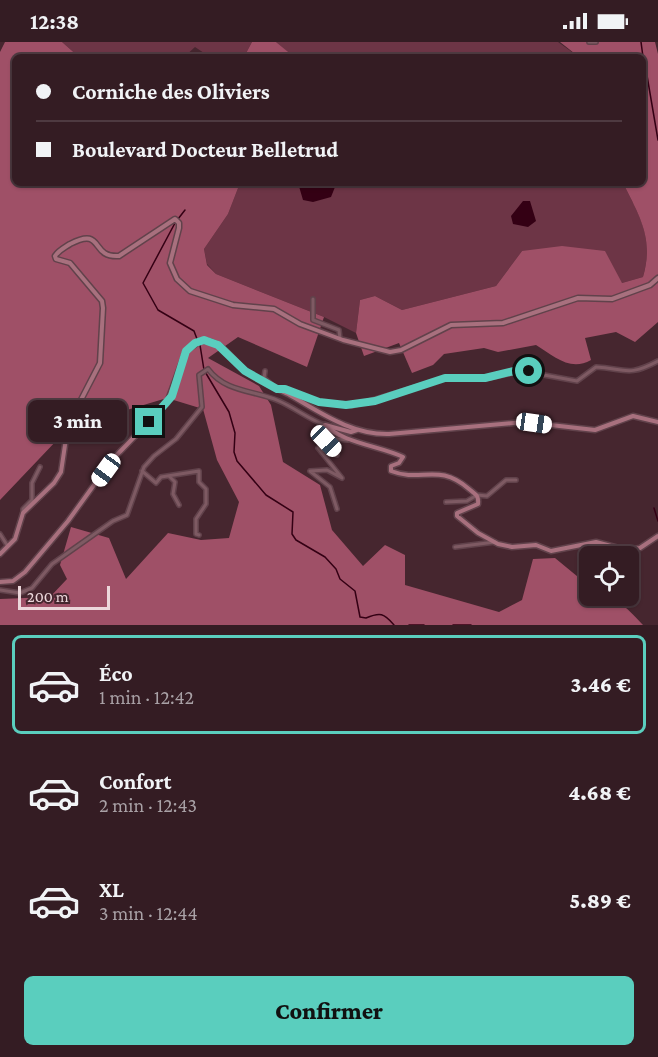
<!DOCTYPE html>
<html lang="fr">
<head>
<meta charset="utf-8">
<style>
	:root { --surface:#341c23; --page:#3f2930; --text:#f1f3f6; --muted:#a9a1a6; --line:#4e3a41; --accent:#5acebe }
	body { margin:0; font-family:"Crimson Pro",serif; background:var(--page); color:var(--text); height:100vh; display:flex; flex-direction:column; font-size:22px; white-space:nowrap }
	* { box-sizing:border-box; margin:0 }
	p { font-size:20px; color:var(--muted) }
	.icon { flex:none; width:33px; height:33px; fill:none; stroke:currentColor; stroke-width:2; stroke-linecap:round; stroke-linejoin:round }
	.map { position:relative; height:583px; overflow:hidden }
	.side { display:flex; flex-direction:column; background:var(--surface); flex:1 }
	.side>* { flex:none }
	.top-card { position:absolute; left:12px; top:12px; width:634px; height:132px; border-radius:9px; box-shadow:0 2px 4px #0004,0 0 0 2px var(--line); display:grid; align-content:center; height:132px; padding:0 24px; background:var(--surface) }
	.fabs { position:absolute; left:579px; top:504px; display:grid; gap:12px }
	.fabs a { display:grid; place-items:center; width:60px; height:60px; border-radius:9px; background:var(--surface); box-shadow:0 2px 4px #0004,0 0 0 2px var(--line); font-size:30px }
	.scale { position:absolute; left:18px; bottom:15px; width:92px; box-sizing:border-box; padding-left:6px; border:3px solid #ecd7db; border-top:0; font-size:16px; line-height:21px; white-space:nowrap; color:#ecd7db; -webkit-text-stroke:4px #46262f; paint-order:stroke }
	.end { position:absolute; width:27px; height:27px; margin:-14px; border:8px solid #5acebe; background:#111; box-shadow:0 0 0 3px #111 }
	.from { border-radius:50% }
	.bubble { position:absolute; height:42px; border-radius:9px; background:var(--surface); box-shadow:0 2px 4px #0004,0 0 0 2px var(--line); font-size:20px; font-weight:800; line-height:42px; text-align:center }
	.car { position:absolute; width:18px; height:36px; margin:-18px -9px; border-radius:8px; box-shadow:0 0 4px 2px #0007; background:linear-gradient(#fff 24%,#345 0 40%,#fff 0 76%,#345 0 86%,#fff 0) }
	.top-card b { display:flex; align-items:center; gap:21px; height:57px; font-size:22px }
	.top-card b+b { border-top:2px solid var(--line) }
	.top-card i { width:15px; height:15px; background:var(--text) }
	ul { padding:10px 0 0; list-style:none }
	li { display:flex; align-items:center; gap:18px; height:99px; margin:0 12px 9px; padding:0 12px; border:3px solid transparent; border-radius:9px }
	li div { flex:1 }
	li b { display:block; font-size:22px }
	li em { font-style:normal; font-weight:800 }
	li.current { border-color:var(--accent) }
	li>.icon { width:54px; height:54px; stroke-width:1.5 }
	.button { display:flex; gap:12px; margin-top:auto; padding:12px 24px }
	.button a { flex:1; height:69px; border-radius:9px; background:var(--accent); color:#111; font-size:24px; font-weight:800; line-height:69px; text-align:center }
	.status { display:flex; justify-content:space-between; align-items:center; height:42px; padding:0 30px; background:var(--surface); direction:ltr }
	.status svg { height:16px; fill:currentColor }
	.map>svg:first-child { display:block }
</style>
</head>
<body>
<div class="status"><b>12:38</b><svg viewBox="0 0 49 12"><path d="M0 12V9h3v3zM5 12V6h3v6zM10 12V3h3v9zM15 12V0h3v12zM26 1h20v11H26zM47 4h2v5h-2z"/></svg></div>
<div class="map">
<svg width="658" height="583" viewBox="0 0 658 583">
	<rect width="100%" height="100%" fill="#46262f"/>
	<path fill="#6d3546" d="M62 0H252L244 15H210L195 5 184 15H79Z
		M276 0H558L579 15H293Z
		M240 141H623C640 175 654 196 643 235L622 241 522 209 496 244 402 268 375 254 360 258 356 291 324 275 216 232 207 222 204 207 228 172Z"/>
	<path fill="#9f5067" d="M5 0H62L79 15H15V141H240L228 172 204 207 207 223 216 232 324 275 307 325 238 295 208 316 259 344 271 363 283 420 320 443 332 488 363 524 385 503 405 513V543L499 570 522 558 533 517 555 516 589 544 590 554C617 554 625 564 643 583H0V557L50 555 67 537 60 523 71 485 109 496 126 537 168 491 201 498 229 496 239 460 217 418 203 367 167 356 110 373 85 376 58 397 0 458V10Z
		M252 0H276L293 14 244 15Z
		M560 0H655L658 12V280L635 300 616 290 585 296 591 318C570 330 554 314 536 303L498 310 484 306 444 312 433 323 412 331 399 301 364 314 356 291 360 258 375 254 402 268 496 244 522 209 562 204 605 209 622 241 643 235C654 197 640 175 623 141H644V15H579Z"/>
	<path fill="#340014" d="M298 141H330L335 145 331 155 313 160 303 158Z
		M523 159H530L536 179 528 185 513 182 511 174Z"/>
	<g fill="none" stroke-linecap="round" stroke-linejoin="round">
		<path stroke="#340014" stroke-width="1.5" d="M641 0 643 15
			M644 16 658 98
			M178 177 185 168
			M175 181 143 241 158 268 194 289 197 297
			M200 303 204 328 229 370 235 391 234 410 237 419 266 453 293 470 292 492 296 498 325 515 336 527 340 537 355 549 360 575 366 576C380 570 384 571 394 583
			M654 466 658 479
			M409 583H424
			M453 583H471"/>
		<g stroke="#61424b" stroke-width="6">
			<path id="street" d="M589 0H596
				M313 257V278L339 288 340 297
				M265 329 264 336 277 347H285L319 360 352 364 445 336H489L522 329 577 339 596 325C626 327 628 335 658 319
				M142 429 156 441 161 435 199 429V440L206 447V462L196 477V492L199 493
				M169 434 175 440 173 452 179 463
				M446 460 467 459 477 453 487 454 506 438H516
				M337 467 330 445 310 429 327 428 342 436 318 406 337 413 324 396 348 398
				M23 471V467L32 458V441L40 425
				M0 492 7 503
				M455 505 495 500
				M0 548 20 551 32 546 52 522 113 479 127 473 144 425 154 414 176 397 202 365 199 333 208 327C226 351 255 348 279 359 295 366 310 378 325 383"/>
		</g>
		<g stroke="#61424b" stroke-width="7">
			<path id="secondary" d="M325 383C343 401 380 404 403 415L399 421 391 424V429C422 441 438 420 469 447 475 452 479 453 478 462L457 471V474L478 491 498 502 512 505 536 503 551 509 596 500 626 508 640 506 658 494
				M325 383 351 390 357 388
				M0 512 15 497 23 471 54 441 61 430 68 383 100 321 103 266 102 259 70 221 56 217 55 214C59 208 64 206 70 202 105 184 89 216 119 214L175 177 179 181V186L170 221 177 237 190 249 233 263 274 267 300 282 343 298 390 310 401 308 451 283 503 281 578 256 612 257 650 243 658 236
				M0 540 13 539 25 530 68 479 112 418 167 361 186 309 200 299C223 296 234 322 251 333 263 341 276 346 288 352 320 370 351 393 389 392L524 380 595 388 633 374 658 380"/>
		</g>
		<use href="#street" stroke="#7e5a63" stroke-width="3"/>
		<use href="#secondary" stroke="#a8707e" stroke-width="4"/>
	</g>
	<g fill="none" stroke-linecap="round" stroke-linejoin="round">
		<path stroke="#5acebe" stroke-width="8" d="M149 380 172 354 186 309 195 301 204 298 218 303 245 329 277 347H285L319 360 346 363 375 359 445 336H485L514 329H529"/>
	</g>
</svg>
<div class="fabs">
<a><svg class="icon" aria-label="locate" viewBox="0 0 24 24"><circle cx="12" cy="12" r="6"/><path d="M12 2v4M12 18v4M2 12h4M18 12h4"/></svg></a>
</div>
<div class="scale">200 m</div>
<i class="end from" style="left:529px;top:329px"></i>
<i class="end" style="left:149px;top:380px"></i>
<div class="bubble" style="left:28px;top:358px;width:99px">3 min</div>
<i class="car" style="left:534px;top:381px;rotate:98deg"></i>
<i class="car" style="left:326px;top:399px;rotate:136deg"></i>
<i class="car" style="left:106px;top:428px;rotate:216deg"></i>
<div class="top-card">
<b><i class="from"></i>Corniche des Oliviers</b>
<b><i></i>Boulevard Docteur Belletrud</b>
</div>
</div>
<section class="side">
<ul>
<li class="current"><svg class="icon" aria-label="car" viewBox="0 0 24 24"><path d="M5 17H2v-5l4-1 3-4h7l3 4 3 1v5h-3M9 17h6M6 11h13"/><circle cx="7" cy="17" r="2"/><circle cx="17" cy="17" r="2"/></svg><div><b>Éco</b><p>1 min · 12:42</p></div><em>3.46 €</em></li>
<li><svg class="icon" aria-label="car" viewBox="0 0 24 24"><path d="M5 17H2v-5l4-1 3-4h7l3 4 3 1v5h-3M9 17h6M6 11h13"/><circle cx="7" cy="17" r="2"/><circle cx="17" cy="17" r="2"/></svg><div><b>Confort</b><p>2 min · 12:43</p></div><em>4.68 €</em></li>
<li><svg class="icon" aria-label="car" viewBox="0 0 24 24"><path d="M5 17H2v-5l4-1 3-4h7l3 4 3 1v5h-3M9 17h6M6 11h13"/><circle cx="7" cy="17" r="2"/><circle cx="17" cy="17" r="2"/></svg><div><b>XL</b><p>3 min · 12:44</p></div><em>5.89 €</em></li>
</ul>
<div class="button"><a>Confirmer</a></div>
</section>
</body>
</html>
